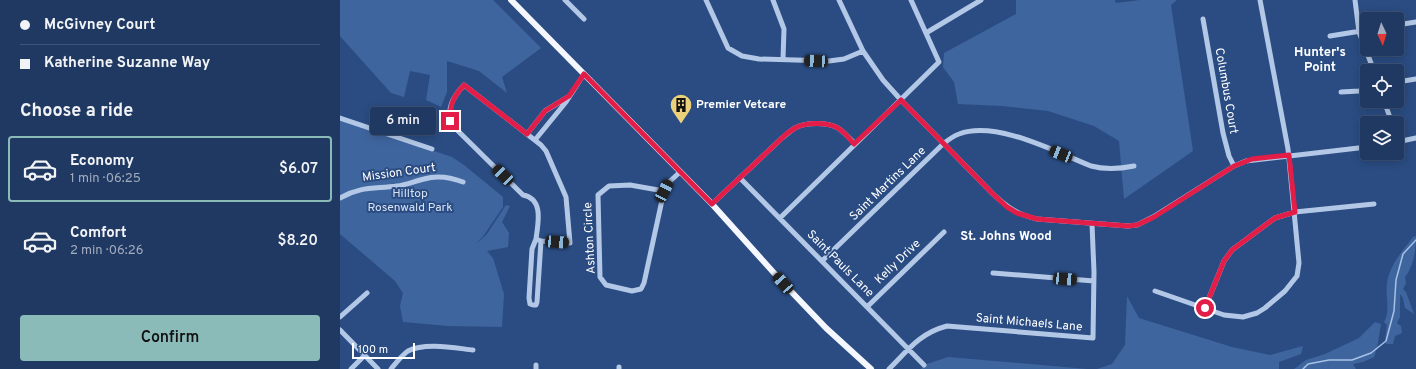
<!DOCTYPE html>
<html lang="en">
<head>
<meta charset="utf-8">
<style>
	:root { --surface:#203962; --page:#284068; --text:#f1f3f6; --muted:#a2acbe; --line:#3d5377; --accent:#8bbbb9 }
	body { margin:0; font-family:Overpass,sans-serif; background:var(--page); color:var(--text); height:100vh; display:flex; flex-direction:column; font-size:15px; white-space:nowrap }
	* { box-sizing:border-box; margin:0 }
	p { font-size:13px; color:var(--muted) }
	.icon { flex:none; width:22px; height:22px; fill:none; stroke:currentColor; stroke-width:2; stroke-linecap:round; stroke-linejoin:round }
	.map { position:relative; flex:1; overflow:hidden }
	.details { display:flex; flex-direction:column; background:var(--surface); width:340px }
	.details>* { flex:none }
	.banner { display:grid; align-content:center; height:88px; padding:0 20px; background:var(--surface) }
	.needle { width:26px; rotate:176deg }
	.buttons { position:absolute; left:1020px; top:12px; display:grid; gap:8px }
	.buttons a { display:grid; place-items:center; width:44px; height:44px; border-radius:4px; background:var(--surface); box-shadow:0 2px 10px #0003,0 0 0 1px var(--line); font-size:20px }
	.scale { position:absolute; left:12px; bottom:10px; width:63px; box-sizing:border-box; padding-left:4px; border:2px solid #fff; border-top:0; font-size:11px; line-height:14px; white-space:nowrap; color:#fff; -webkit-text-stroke:3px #2a4c82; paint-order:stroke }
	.end { position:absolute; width:18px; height:18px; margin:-9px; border:5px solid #e11d48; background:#fff; box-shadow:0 0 0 2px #fff }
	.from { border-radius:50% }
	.bubble { position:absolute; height:28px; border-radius:4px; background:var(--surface); box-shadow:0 2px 10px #0003,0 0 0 1px var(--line); font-size:13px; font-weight:600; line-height:28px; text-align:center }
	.car { position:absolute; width:12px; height:24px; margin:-12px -6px; border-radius:5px; box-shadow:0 0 3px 1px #0007; background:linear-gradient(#222 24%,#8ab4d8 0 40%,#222 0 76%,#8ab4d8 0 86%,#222 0) }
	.banner b { display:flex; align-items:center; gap:14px; height:38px; font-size:15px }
	.banner b+b { border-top:1px solid var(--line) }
	.banner i { width:10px; height:10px; background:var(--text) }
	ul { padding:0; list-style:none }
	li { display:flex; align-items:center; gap:12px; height:66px; margin:0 8px 6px; padding:0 12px; border:2px solid transparent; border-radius:4px }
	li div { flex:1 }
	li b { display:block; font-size:15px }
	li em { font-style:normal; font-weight:600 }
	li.current { border-color:var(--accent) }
	li>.icon { width:36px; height:36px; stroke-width:1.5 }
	h2 { padding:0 20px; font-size:18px; line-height:48px }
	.primary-button { display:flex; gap:8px; margin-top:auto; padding:8px 20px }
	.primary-button a { flex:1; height:46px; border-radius:4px; background:var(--accent); color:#111; font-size:16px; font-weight:600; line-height:46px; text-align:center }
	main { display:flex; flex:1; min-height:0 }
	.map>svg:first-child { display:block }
</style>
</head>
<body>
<main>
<section class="details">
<div class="banner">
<b><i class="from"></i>McGivney Court</b>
<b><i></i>Katherine Suzanne Way</b>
</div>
<h2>Choose a ride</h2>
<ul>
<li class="current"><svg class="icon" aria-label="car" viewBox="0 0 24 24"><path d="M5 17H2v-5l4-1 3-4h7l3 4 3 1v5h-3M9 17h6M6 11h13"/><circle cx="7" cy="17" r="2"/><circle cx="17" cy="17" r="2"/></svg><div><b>Economy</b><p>1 min · 06:25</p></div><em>$6.07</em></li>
<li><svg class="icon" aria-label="car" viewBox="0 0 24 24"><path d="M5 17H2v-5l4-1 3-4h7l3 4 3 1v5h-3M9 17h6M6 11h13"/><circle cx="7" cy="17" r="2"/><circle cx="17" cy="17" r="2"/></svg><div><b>Comfort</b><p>2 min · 06:26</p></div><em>$8.20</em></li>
</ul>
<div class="primary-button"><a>Confirm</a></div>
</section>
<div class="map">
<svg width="1076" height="369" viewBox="0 0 1076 369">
	<rect width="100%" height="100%" fill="#2a4c82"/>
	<path fill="#3f659f" d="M0 0H153L201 48 162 77 167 93 139 71 107 61V92L101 107 86 100 90 75 70 71 64 97 51 93 0 36Z
		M676 0H775L776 3 800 0H837L831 5 853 151 784 199 779 141 754 126 708 111 662 106 618 104 614 82 603 67 604 53 676 14Z
		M0 121H4L112 157 124 165 163 197V207L144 235 136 244 147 234 166 205 170 206 162 222 169 233 168 247 147 251 153 258 164 294 162 327 108 326 63 322 60 306 63 293 55 281 0 234Z
		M1076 236C1076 249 1074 266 1065 277L1066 283 1063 289 1066 292 1074 314 1065 308 1063 298 1060 294V317L1057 323 1061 326 1062 333 1055 336 1053 344H1046L1045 340 1047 325 1044 322C1051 310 1045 296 1047 283 1050 264 1062 252 1073 237Z
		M787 296 799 318 892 347 930 355 963 346 961 354 939 362V369H757L772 364 785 345Z
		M1035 322 1041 324 1037 348 1034 357 1023 362 1013 364 1016 369H954L966 360 985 354 1019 338Z
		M608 357 747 369H581L584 365Z"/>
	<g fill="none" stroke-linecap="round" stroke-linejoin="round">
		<path stroke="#a8c2e6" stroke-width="1.5" d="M963 369 968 364 989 360H1012L1031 353 1046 341 1054 311 1056 280 1063 254 1076 240"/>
		<path stroke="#b3c8e6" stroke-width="5" d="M225 0 244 19
			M366 0 388 48 402 56 419 59 489 61 504 59 523 51
			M433 0 444 29 443 59
			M499 0 523 51 543 80 561 100 653 194C667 207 678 215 697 219L788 226 797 225 813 217 894 166 906 161 1027 147
			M1015 0 1019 32 1034 71
			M863 19 883 133 889 156 894 166
			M1057 25 1076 22
			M586 33 641 0
			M990 36 1027 30
			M1057 82 1076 79
			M1001 92 1019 91 1027 89
			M1044 101 1052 123
			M0 118 92 149
			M187 134 205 111 228 97
			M195 140 226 102 244 74
			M1057 142 1076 138
			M400 178 584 365
			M324 191 290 185 269 186 258 195 260 277 266 285 292 291 301 289 304 283 324 191 328 183 340 172
			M0 198C21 186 34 189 57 186 66 185 75 181 84 179 97 175 110 177 123 182
			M372 204 442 138C446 135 450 131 455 128 466 122 487 122 498 128 504 132 510 139 515 144
			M440 218 599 62 571 0
			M196 239 192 249 189 298 190 304 193 305H196L197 302 201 241 230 243 226 197 206 151 201 145 124 85C113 97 105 110 113 126L183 195C204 199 198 223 196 239L201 241
			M482 261 603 144C608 140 613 136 619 134 656 120 716 152 751 166 766 170 779 169 794 166
			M653 273 754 281
			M815 291 884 315 903 317 917 313 925 308 945 291 957 276 959 263 948 149 920 0
			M527 307 604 232
			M865 308 884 261 892 250 935 218 955 212 1034 204
			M0 317 27 293
			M0 330 38 369
			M196 365V369
			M11 369 24 356
			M51 369C56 363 62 355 68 351 85 342 115 348 133 350
			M279 369V367
			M549 369C568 350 580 333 607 326L753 338 754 272 752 224"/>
		<path stroke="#f4f7fd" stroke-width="6" d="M171 0 372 204 443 283 486 328 531 369"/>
	</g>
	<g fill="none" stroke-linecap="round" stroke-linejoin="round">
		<path stroke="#e11d48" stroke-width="5" d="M110 121C110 104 113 97 124 85L187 134 205 111 229 96 244 74 372 204 442 138C446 134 450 131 455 128 466 122 487 122 498 128 504 132 510 139 514 144L561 100 653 194 667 207 677 213 697 219 788 226 797 225 814 217 894 166 912 159 949 155 955 212 935 218 892 250 884 261 865 308"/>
	</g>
	<defs>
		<g id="building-pin" transform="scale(1.15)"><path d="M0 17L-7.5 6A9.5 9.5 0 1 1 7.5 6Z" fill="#ecd17b" stroke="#2a4c82"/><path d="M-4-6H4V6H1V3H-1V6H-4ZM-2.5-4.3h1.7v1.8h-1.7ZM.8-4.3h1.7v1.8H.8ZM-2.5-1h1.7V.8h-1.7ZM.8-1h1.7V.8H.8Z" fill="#111"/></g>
	</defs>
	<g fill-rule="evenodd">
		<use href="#building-pin" x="341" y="105"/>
	</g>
	<g text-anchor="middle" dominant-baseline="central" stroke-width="4" stroke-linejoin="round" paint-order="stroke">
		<g font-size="12" fill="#fff" stroke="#2a4c82">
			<text transform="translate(886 91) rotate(80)">Columbus Court</text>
			<text transform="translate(59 173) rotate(-8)">Mission Court</text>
			<text transform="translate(548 184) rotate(-44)">Saint Martins Lane</text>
			<text transform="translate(250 238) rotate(-93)">Ashton Circle</text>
			<text transform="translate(558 262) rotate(-44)">Kelly Drive</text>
			<text transform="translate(500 264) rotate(45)">Saint Pauls Lane</text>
			<text transform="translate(689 323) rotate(5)">Saint Michaels Lane</text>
		</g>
		<g font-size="12" font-weight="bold" fill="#fff" stroke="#2a4c82" text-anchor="start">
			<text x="356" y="105">Premier Vetcare</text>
		</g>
		<g font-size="12" fill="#d6e3f5" stroke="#2a4c82">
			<text x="70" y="194">Hilltop<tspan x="70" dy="14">Rosenwald Park</tspan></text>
		</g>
		<g font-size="13" font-weight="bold" fill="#fff" stroke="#2a4c82">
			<text x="980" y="53">Hunter's<tspan x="980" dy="15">Point</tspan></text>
			<text x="666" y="237">St. Johns Wood</text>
		</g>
	</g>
</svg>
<div class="buttons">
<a><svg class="needle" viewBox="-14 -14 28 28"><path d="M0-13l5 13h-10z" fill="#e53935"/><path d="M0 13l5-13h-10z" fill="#a2acbe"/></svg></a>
<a><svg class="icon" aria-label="locate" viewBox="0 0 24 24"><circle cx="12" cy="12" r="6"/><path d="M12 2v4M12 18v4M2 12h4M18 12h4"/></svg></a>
<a><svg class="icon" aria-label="layers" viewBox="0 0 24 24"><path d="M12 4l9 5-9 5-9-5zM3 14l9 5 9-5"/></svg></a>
</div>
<div class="scale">100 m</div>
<i class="end from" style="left:865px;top:308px"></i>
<i class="end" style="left:110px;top:121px"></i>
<div class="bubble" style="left:30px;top:107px;width:66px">6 min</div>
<i class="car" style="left:476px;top:61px;rotate:273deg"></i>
<i class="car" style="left:721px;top:154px;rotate:292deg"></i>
<i class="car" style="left:163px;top:175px;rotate:314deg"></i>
<i class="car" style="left:324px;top:191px;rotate:27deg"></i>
<i class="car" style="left:217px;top:242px;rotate:94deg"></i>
<i class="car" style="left:725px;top:279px;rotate:94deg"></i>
<i class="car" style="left:443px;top:283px;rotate:318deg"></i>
</div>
</main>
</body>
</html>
